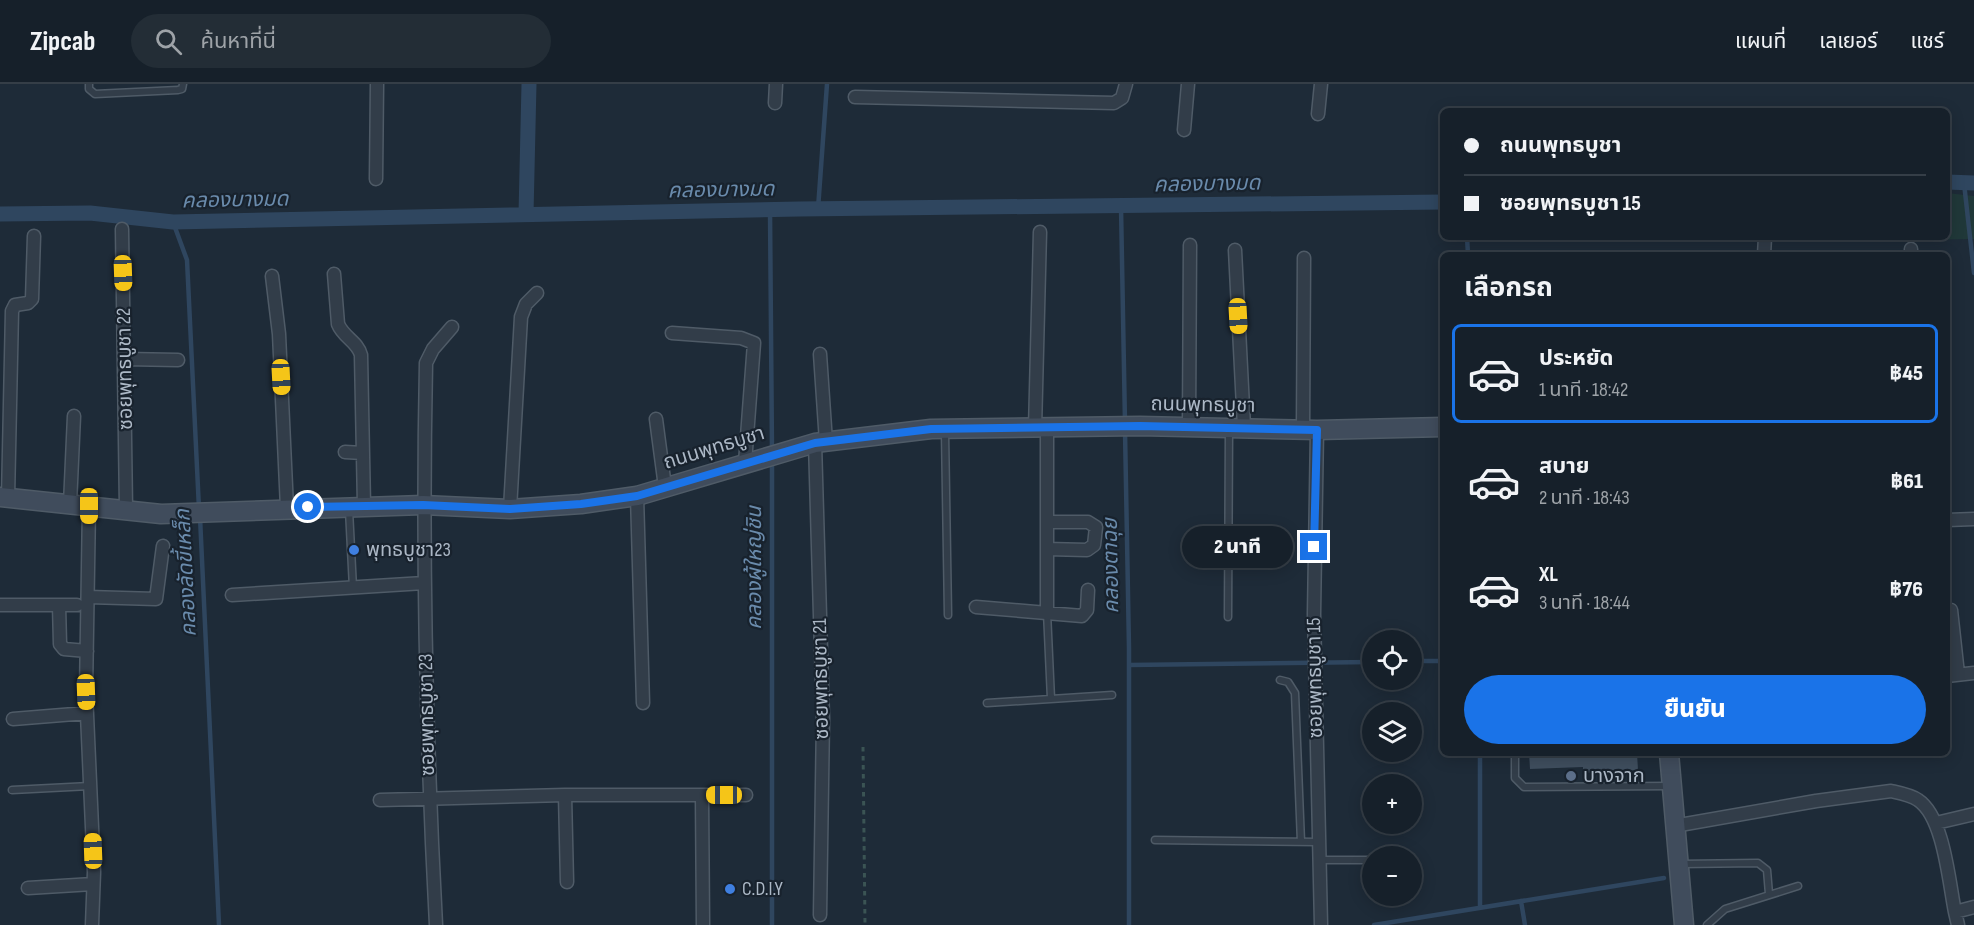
<!DOCTYPE html>
<html lang="th">
<head>
<meta charset="utf-8">
<style>
	:root { --surface:#16202a; --page:#232d36; --text:#f1f3f6; --muted:#9ea3a8; --line:#353e47; --accent:#1a73e8 }
	body { margin:0; font-family:"Sofia Sans Condensed","Noto Sans Thai",sans-serif; background:var(--page); color:var(--text); height:100vh; display:flex; flex-direction:column; font-size:22px; white-space:nowrap }
	* { box-sizing:border-box; margin:0 }
	p { font-size:20px; color:var(--muted) }
	.icon { flex:none; width:33px; height:33px; fill:none; stroke:currentColor; stroke-width:2; stroke-linecap:round; stroke-linejoin:round }
	.map { position:relative; flex:1; overflow:hidden }
	.panel { position:absolute; left:1440px; top:168px; width:510px; height:504px; display:flex; flex-direction:column; background:var(--surface); border-radius:9px; box-shadow:0 3px 15px #0003,0 0 0 2px var(--line) }
	.panel>* { flex:none }
	.top-card { position:absolute; left:1440px; top:24px; width:510px; height:132px; border-radius:9px; box-shadow:0 3px 15px #0003,0 0 0 2px var(--line); display:grid; align-content:center; height:132px; padding:0 24px; background:var(--surface) }
	.tools { position:absolute; left:1362px; top:546px; display:grid; gap:12px }
	.tools a { display:grid; place-items:center; width:60px; height:60px; border-radius:50%; background:var(--surface); box-shadow:0 3px 15px #0003,0 0 0 2px var(--line); font-size:30px }
	.end { position:absolute; width:27px; height:27px; margin:-14px; border:8px solid #1a73e8; background:#fff; box-shadow:0 0 0 3px #fff }
	.from { border-radius:50% }
	.bubble { position:absolute; height:42px; border-radius:21px; background:var(--surface); box-shadow:0 3px 15px #0003,0 0 0 2px var(--line); font-size:20px; font-weight:800; line-height:42px; text-align:center }
	.car { position:absolute; width:18px; height:36px; margin:-18px -9px; border-radius:8px; box-shadow:0 0 4px 2px #0007; background:linear-gradient(#f5c518 24%,#345 0 40%,#f5c518 0 76%,#345 0 86%,#f5c518 0) }
	.top-card b { display:flex; align-items:center; gap:21px; height:57px; font-size:22px }
	.top-card b+b { border-top:2px solid var(--line) }
	.top-card i { width:15px; height:15px; background:var(--text) }
	ul { padding:0; list-style:none }
	li { display:flex; align-items:center; gap:18px; height:99px; margin:0 12px 9px; padding:0 12px; border:3px solid transparent; border-radius:9px }
	li div { flex:1 }
	li b { display:block; font-size:22px }
	li em { font-style:normal; font-weight:800 }
	li.current { border-color:var(--accent) }
	li>.icon { width:54px; height:54px; stroke-width:1.5 }
	h2 { padding:0 24px; font-size:27px; line-height:72px }
	.action { display:flex; gap:12px; margin-top:auto; padding:12px 24px }
	.action a { flex:1; height:69px; border-radius:36px; background:var(--accent); color:#fff; font-size:24px; font-weight:800; line-height:69px; text-align:center }
	header { display:flex; align-items:center; gap:36px; box-sizing:border-box; height:84px; padding:0 30px; background:var(--surface); border-bottom:2px solid var(--line) }
	header strong { font-size:28px }
	nav { display:flex; gap:33px; margin-inline-start:auto; font-size:21px }
	.search { width:420px; height:54px; background:var(--page); display:flex; align-items:center; gap:15px; box-sizing:border-box; padding:0 21px; border-radius:33px; color:var(--muted); font-size:22px }
	.map>svg:first-child { display:block }
</style>
</head>
<body>
<header>
<strong>Zipcab</strong>
<div class="search"><svg class="icon" aria-label="search" viewBox="0 0 24 24"><circle cx="10" cy="10" r="6"/><path d="M15 15l6 6"/></svg>ค้นหาที่นี่</div>
<nav><a>แผนที่</a><a>เลเยอร์</a><a>แชร์</a></nav>
</header>
<div class="map">
<svg width="1974" height="841" viewBox="0 0 1974 841">
	<rect width="100%" height="100%" fill="#1e2b38"/>
	<path fill="#203839" d="M1947 109 1974 112V155L1910 156V153H1947Z"/>
	<g fill="none" stroke-linecap="round" stroke-linejoin="round">
		<path stroke="#2f465f" stroke-width="4.5" d="M1964 99 1974 189
			M1121 123 1125 339
			M818 125 827 0
			M770 126 772 367
			M173 138 187 176 199 425
			M1467 153 1468 171
			M1125 347 1129 564V841
			M200 433 219 841
			M1412 577H1443
			M1129 581 1372 578
			M1480 669V824
			M1521 817 1525 841
			M772 841V376
			M1374 841 1664 794"/>
		<path stroke="#2f465f" stroke-width="15" d="M1947 98 1974 99
			M0 130 90 129 173 138 799 125 1443 118
			M526 130 529 0"/>
	</g>
	<path fill="#3f4e5e" d="M1529 669H1637L1638 686 1583 689V683L1530 685Z"/>
	<g fill="none" stroke-linecap="round" stroke-linejoin="round">
		<g stroke="#4f5b67" stroke-width="9">
			<path id="service" d="M89 0V5L95 10 178 6 182 5 183 0
				M945 348 948 531
				M349 426 353 504
				M1047 528 1051 615
				M1228 533 1229 346
				M1280 596 1288 598 1295 609 1301 758
				M987 619 1112 611
				M1515 669V694L1524 703 1671 702
				M12 706 90 702
				M1155 756 1319 758
				M1320 776H1372
				M1680 780 1758 779 1767 786 1769 810
				M1707 841 1725 825 1798 802"/>
		</g>
		<g stroke="#4f5b67" stroke-width="15">
			<path id="minor" d="M855 13 1114 19 1122 14 1126 0
				M775 19 776 0
				M1318 30 1321 0
				M1184 46 1188 0
				M376 95 377 0
				M122 145 126 425
				M1911 165V171
				M1235 166 1244 343
				M1764 171 1765 153
				M334 190 338 240C343 253 358 258 361 271L364 422
				M272 192 279 250 287 424
				M672 249 741 254 754 259 745 379
				M820 270 826 358
				M125 275 178 276
				M656 335 665 403
				M1189 342 1190 161
				M1035 345 1040 148
				M1047 345V527
				M1303 346 1304 174
				M1317 346 1314 530 1321 841
				M815 359 823 635 820 831
				M345 368 363 369
				M637 412 643 619
				M8 414 12 227 15 221 28 219 32 215 34 152
				M70 420 74 332
				M89 422 86 608 94 788 92 841
				M510 425 521 233 526 220 537 209
				M1947 436 1974 435
				M1047 465 1087 466 1094 461 1096 443 1088 438H1047
				M232 511 424 499
				M88 513 156 515 163 462
				M0 521H77
				M59 521 60 560 64 565 87 567
				M976 523 1082 532 1087 526 1088 506
				M1951 526 1958 590
				M1947 592 1974 589
				M13 635 87 629
				M565 711 567 798
				M702 711 703 841
				M380 716 565 711H746
				M1936 739 1974 730
				M1674 742 1816 717 1891 707C1900 709 1911 711 1918 716 1944 733 1949 799 1955 828L1974 823
				M28 804 93 800
				M1955 828 1958 841
				M436 841C426 654 422 467 426 279L433 265 452 243"/>
		</g>
		<g stroke="#4f5b67" stroke-width="21">
			<path id="secondary" d="M0 413 161 430 423 421 510 425 581 420 637 412 815 359 931 345 1140 342 1317 346 1443 343
				M1669 669 1684 841"/>
		</g>
		<path stroke="#3b5454" stroke-width="3" stroke-dasharray="4.5 4.5" stroke-linecap="butt" d="M863 663 865 841"/>
		<use href="#service" stroke="#323d49" stroke-width="6"/>
		<use href="#minor" stroke="#323d49" stroke-width="12"/>
		<use href="#secondary" stroke="#404c5c" stroke-width="18"/>
	</g>
	<g fill="none" stroke-linecap="round" stroke-linejoin="round">
		<path stroke="#1a73e8" stroke-width="8" d="M308 423 423 421 510 425 581 420 637 412 815 359 931 345 1140 342 1317 346 1314 463"/>
	</g>
	<g fill="#3f7fe0" stroke="#18222d" stroke-width="2">
		<circle cx="354" cy="466" r="6"/>
		<circle cx="730" cy="805" r="6"/>
	</g>
	<circle fill="#5c6f8a" stroke="#18222d" stroke-width="2" cx="1571" cy="692" r="6"/>
	<g text-anchor="middle" dominant-baseline="central" stroke-width="4.5" stroke-linejoin="round" paint-order="stroke">
		<g font-size="20" fill="#acb8c6" stroke="#18222d">
			<text transform="translate(125 285) rotate(-91)">ซอยพุทธบูชา 22</text>
			<text transform="translate(1203 321) rotate(1)">ถนนพุทธบูชา</text>
			<text transform="translate(714 364) rotate(-17)">ถนนพุทธบูชา</text>
			<text transform="translate(1315 594) rotate(-91)">ซอยพุทธบูชา 15</text>
			<text transform="translate(821 595) rotate(-91)">ซอยพุทธบูชา 21</text>
			<text transform="translate(427 631) rotate(-91)">ซอยพุทธบูชา 23</text>
		</g>
		<g font-size="20" fill="#acb8c6" stroke="#18222d" text-anchor="start">
			<text x="366" y="466">พุทธบูชา23</text>
			<text x="1583" y="692">บางจาก</text>
			<text x="742" y="805">C.D.I.Y</text>
		</g>
		<g font-size="21" font-style="italic" fill="#6a8bac" stroke="#18222d">
			<text transform="translate(1207 100) rotate(-1)">คลองบางมด</text>
			<text transform="translate(721 106) rotate(-1)">คลองบางมด</text>
			<text transform="translate(235 116) rotate(-1)">คลองบางมด</text>
			<text transform="translate(1111 482) rotate(-91)">คลองตาฉุย</text>
			<text transform="translate(754 484) rotate(-90)">คลองผู้ใหญ่ชิน</text>
			<text transform="translate(186 489) rotate(-93)">คลองลัดขี้เหล็ก</text>
		</g>
	</g>
</svg>
<div class="tools">
<a><svg class="icon" aria-label="locate" viewBox="0 0 24 24"><circle cx="12" cy="12" r="6"/><path d="M12 2v4M12 18v4M2 12h4M18 12h4"/></svg></a>
<a><svg class="icon" aria-label="layers" viewBox="0 0 24 24"><path d="M12 4l9 5-9 5-9-5zM3 14l9 5 9-5"/></svg></a>
<a>+</a>
<a>−</a>
</div>
<i class="end from" style="left:308px;top:423px"></i>
<i class="end" style="left:1314px;top:463px"></i>
<div class="bubble" style="left:1182px;top:442px;width:111px">2 นาที</div>
<i class="car" style="left:123px;top:189px;rotate:178deg"></i>
<i class="car" style="left:1238px;top:232px;rotate:177deg"></i>
<i class="car" style="left:281px;top:293px;rotate:177deg"></i>
<i class="car" style="left:89px;top:422px;rotate:180deg"></i>
<i class="car" style="left:86px;top:608px;rotate:178deg"></i>
<i class="car" style="left:724px;top:711px;rotate:270deg"></i>
<i class="car" style="left:93px;top:767px;rotate:358deg"></i>
<div class="top-card">
<b><i class="from"></i>ถนนพุทธบูชา</b>
<b><i></i>ซอยพุทธบูชา 15</b>
</div>
<section class="panel">
<h2>เลือกรถ</h2>
<ul>
<li class="current"><svg class="icon" aria-label="car" viewBox="0 0 24 24"><path d="M5 17H2v-5l4-1 3-4h7l3 4 3 1v5h-3M9 17h6M6 11h13"/><circle cx="7" cy="17" r="2"/><circle cx="17" cy="17" r="2"/></svg><div><b>ประหยัด</b><p>1 นาที · 18:42</p></div><em>฿45</em></li>
<li><svg class="icon" aria-label="car" viewBox="0 0 24 24"><path d="M5 17H2v-5l4-1 3-4h7l3 4 3 1v5h-3M9 17h6M6 11h13"/><circle cx="7" cy="17" r="2"/><circle cx="17" cy="17" r="2"/></svg><div><b>สบาย</b><p>2 นาที · 18:43</p></div><em>฿61</em></li>
<li><svg class="icon" aria-label="car" viewBox="0 0 24 24"><path d="M5 17H2v-5l4-1 3-4h7l3 4 3 1v5h-3M9 17h6M6 11h13"/><circle cx="7" cy="17" r="2"/><circle cx="17" cy="17" r="2"/></svg><div><b>XL</b><p>3 นาที · 18:44</p></div><em>฿76</em></li>
</ul>
<div class="action"><a>ยืนยัน</a></div>
</section>
</div>
</body>
</html>
